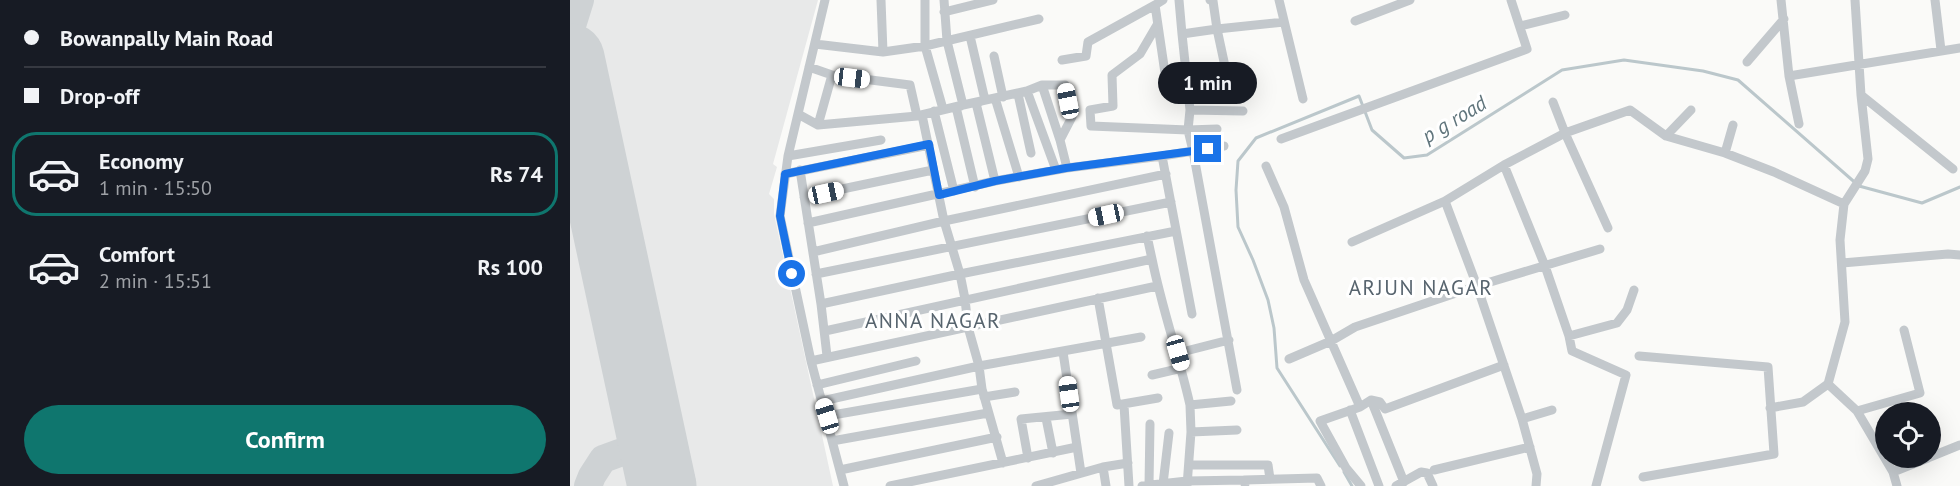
<!DOCTYPE html>
<html lang="en">
<head>
<meta charset="utf-8">
<style>
	:root { --surface:#171b24; --page:#20242c; --text:#f1f3f6; --muted:#9ea1a6; --line:#363941; --accent:#0f766e }
	body { margin:0; font-family:"PT Sans",sans-serif; background:var(--page); color:var(--text); height:100vh; display:flex; flex-direction:column; font-size:22px; white-space:nowrap }
	* { box-sizing:border-box; margin:0 }
	p { font-size:20px; color:var(--muted) }
	.icon { flex:none; width:33px; height:33px; fill:none; stroke:currentColor; stroke-width:2; stroke-linecap:round; stroke-linejoin:round }
	.map { position:relative; flex:1; overflow:hidden }
	.side { display:flex; flex-direction:column; background:var(--surface); width:570px }
	.side>* { flex:none }
	.top-card { display:grid; align-content:center; height:132px; padding:0 24px; background:var(--surface) }
	.buttons { position:absolute; left:1305px; top:402px; display:grid; gap:12px }
	.buttons a { display:grid; place-items:center; width:66px; height:66px; border-radius:50%; background:var(--surface); box-shadow:0 6px 24px #0002; font-size:30px }
	.end { position:absolute; width:27px; height:27px; margin:-14px; border:8px solid #1a73e8; background:#fff; box-shadow:0 0 0 3px #fff }
	.from { border-radius:50% }
	.bubble { position:absolute; height:42px; border-radius:21px; background:var(--surface); box-shadow:0 6px 24px #0002; font-size:20px; font-weight:600; line-height:42px; text-align:center }
	.car { position:absolute; width:18px; height:36px; margin:-18px -9px; border-radius:8px; box-shadow:0 0 4px 2px #0007; background:linear-gradient(#fff 24%,#345 0 40%,#fff 0 76%,#345 0 86%,#fff 0) }
	.top-card b { display:flex; align-items:center; gap:21px; height:57px; font-size:22px }
	.top-card b+b { border-top:2px solid var(--line) }
	.top-card i { width:15px; height:15px; background:var(--text) }
	ul { padding:0; list-style:none }
	li { display:flex; align-items:center; gap:18px; height:84px; margin:0 12px 9px; padding:0 12px; border:3px solid transparent; border-radius:24px }
	li div { flex:1 }
	li b { display:block; font-size:22px }
	li em { font-style:normal; font-weight:600 }
	li.selected { border-color:var(--accent) }
	li>.icon { width:54px; height:54px; stroke-width:1.5 }
	.action { display:flex; gap:12px; margin-top:auto; padding:12px 24px }
	.action a { flex:1; height:69px; border-radius:36px; background:var(--accent); color:#fff; font-size:24px; font-weight:600; line-height:69px; text-align:center }
	main { display:flex; flex:1; min-height:0 }
	.map>svg:first-child { display:block }
</style>
</head>
<body>
<main>
<section class="side">
<div class="top-card">
<b><i class="from"></i>Bowanpally Main Road</b>
<b><i></i>Drop-off</b>
</div>
<ul>
<li class="selected"><svg class="icon" aria-label="car" viewBox="0 0 24 24"><path d="M5 17H2v-5l4-1 3-4h7l3 4 3 1v5h-3M9 17h6M6 11h13"/><circle cx="7" cy="17" r="2"/><circle cx="17" cy="17" r="2"/></svg><div><b>Economy</b><p>1 min · 15:50</p></div><em>Rs 74</em></li>
<li><svg class="icon" aria-label="car" viewBox="0 0 24 24"><path d="M5 17H2v-5l4-1 3-4h7l3 4 3 1v5h-3M9 17h6M6 11h13"/><circle cx="7" cy="17" r="2"/><circle cx="17" cy="17" r="2"/></svg><div><b>Comfort</b><p>2 min · 15:51</p></div><em>Rs 100</em></li>
</ul>
<div class="action"><a>Confirm</a></div>
</section>
<div class="map">
<svg width="1390" height="486" viewBox="0 0 1390 486">
	<rect width="100%" height="100%" fill="#fafaf8"/>
	<path fill="#e8e9e9" d="M0 0H248L203 164 207 167 199 194 204 199V214L263 486H0Z"/>
	<g fill="none" stroke-linecap="round" stroke-linejoin="round">
		<path stroke="#bbc7cb" stroke-width="3" d="M770 466 707 368 704 328 698 300 683 260 668 227 666 190 668 161 686 138 789 96 802 130 834 158 857 155 992 70 1054 60 1133 71 1168 80 1289 186 1352 203 1390 187
			M774 472 782 486"/>
		<path stroke="#ced2d4" stroke-width="28" d="M0 32 10 0
			M18 486 22 476 33 459C44 455 58 449 70 448 91 446 111 465 112 486"/>
		<path stroke="#ced2d4" stroke-width="69" d="M0 58 92 486"/>
		<path stroke="#c3c8cc" stroke-width="9" d="M255 0 218 156 210 216 241 361 274 486
			M311 0 313 52
			M355 0V46L373 109
			M374 0 377 41 393 105 457 91 472 85 490 140 497 168 592 156
			M593 0 585 5 595 73 656 71 647 29 714 22
			M609 0 612 34 647 29 643 1 640 0
			M709 0 733 99
			M1211 0 1219 76 1229 124
			M1285 0 1291 95 1298 159 1295 171 1274 204 1270 240 1275 322 1258 384 1287 411 1323 472 1327 486
			M1365 0 1371 50
			M374 12 423 0
			M785 21 840 0
			M587 25 570 54 542 75 543 106 520 110 521 126 618 130 647 129
			M950 26 995 15
			M612 34 620 110 618 130 623 151 654 146
			M400 36 415 100 406 103 425 181
			M245 44 313 52 355 46 469 19
			M424 56 433 97
			M492 60 516 56 518 42 585 5
			M1177 62 1214 19
			M239 67 262 75
			M1219 76 1390 48
			M472 85H495L502 117 490 140
			M457 91 486 170
			M448 94 461 153
			M1291 95 1383 169
			M425 98 449 177
			M983 102 995 133 1038 228
			M391 106 386 107 405 187
			M620 110 673 111
			M364 111 384 191
			M228 114 248 125 347 116 393 105
			M248 125 262 75 340 85 347 116 352 115 374 221 390 274 395 299 398 327 409 366 252 401
			M1096 136 1121 110
			M711 139 957 49 941 0
			M1155 153 1163 125
			M218 156 311 140
			M934 165 975 266 999 336 1002 351 1056 375 1026 486
			M696 166 714 207 734 280 790 407
			M230 170 251 304 257 356
			M215 174 359 145
			M234 197 363 170
			M238 223 425 181 497 168
			M577 236 582 259
			M782 242 875 201
			M243 252 374 221 596 174
			M1272 263 1378 254 1390 255
			M246 274 601 202
			M528 298 547 405 588 398
			M251 304 390 274 606 231
			M622 314 592 156 623 151 667 390
			M255 331 582 259C592 309 609 356 620 405L661 401
			M999 336 1047 323 1057 310 1064 290
			M493 352 511 473
			M608 353 659 340
			M1069 356 1198 367 1204 454 1073 477
			M719 359 761 341 785 327 907 286 875 201 934 165 995 133 1060 110 1096 136 1155 153 1204 172 1274 204
			M241 361 587 286
			M582 375 612 368
			M247 385 346 361
			M414 397 445 392
			M801 400 834 482
			M554 405 559 486
			M1200 408 1233 402 1258 384
			M780 410 809 486
			M1287 411 1350 393 1334 330
			M257 416 412 389
			M476 418 483 453
			M952 419 982 410
			M621 432 667 430
			M262 441 418 413
			M1360 457 1390 445
			M458 458 451 419 502 414
			M433 463 412 389 409 366 571 337
			M619 465H698L700 479
			M533 467 536 486
			M270 470 427 437
			M864 470 960 447
			M1323 472 1358 458
			M593 484 599 433
			M675 484 674 480 747 478 751 486
			M579 485 580 424
			M320 486 507 447
			M466 486 533 467 558 463
			M572 486 617 481 674 480
			M617 486 621 432 620 405
			M791 486 776 468 750 421 790 407 801 400 810 402 815 409 934 365
			M826 486 851 472 857 473 863 486
			M966 486 967 474 952 419 907 286 1030 249"/>
	</g>
	<g fill="none" stroke-linecap="round" stroke-linejoin="round">
		<path stroke="#1a73e8" stroke-width="8" d="M222 274 210 216 215 174 359 144 369 195 425 181 496 168 638 149"/>
	</g>
	<g text-anchor="middle" dominant-baseline="central" stroke-width="6" stroke-linejoin="round" paint-order="stroke">
		<g font-size="21" font-style="italic" fill="#60757c" stroke="#fff">
			<text transform="translate(884 119) rotate(-31)">p g road</text>
		</g>
		<g font-size="21" letter-spacing="1.5" fill="#57646e" stroke="#fff">
			<text x="851" y="287">ARJUN NAGAR</text>
			<text x="363" y="320">ANNA NAGAR</text>
		</g>
	</g>
</svg>
<div class="buttons">
<a><svg class="icon" aria-label="locate" viewBox="0 0 24 24"><circle cx="12" cy="12" r="6"/><path d="M12 2v4M12 18v4M2 12h4M18 12h4"/></svg></a>
</div>
<i class="end from" style="left:222px;top:274px"></i>
<i class="end" style="left:638px;top:149px"></i>
<div class="bubble" style="left:588px;top:62px;width:99px">1 min</div>
<i class="car" style="left:282px;top:78px;rotate:97deg"></i>
<i class="car" style="left:498px;top:101px;rotate:349deg"></i>
<i class="car" style="left:256px;top:193px;rotate:78deg"></i>
<i class="car" style="left:536px;top:215px;rotate:258deg"></i>
<i class="car" style="left:608px;top:353px;rotate:164deg"></i>
<i class="car" style="left:499px;top:394px;rotate:352deg"></i>
<i class="car" style="left:257px;top:416px;rotate:343deg"></i>
</div>
</main>
</body>
</html>
